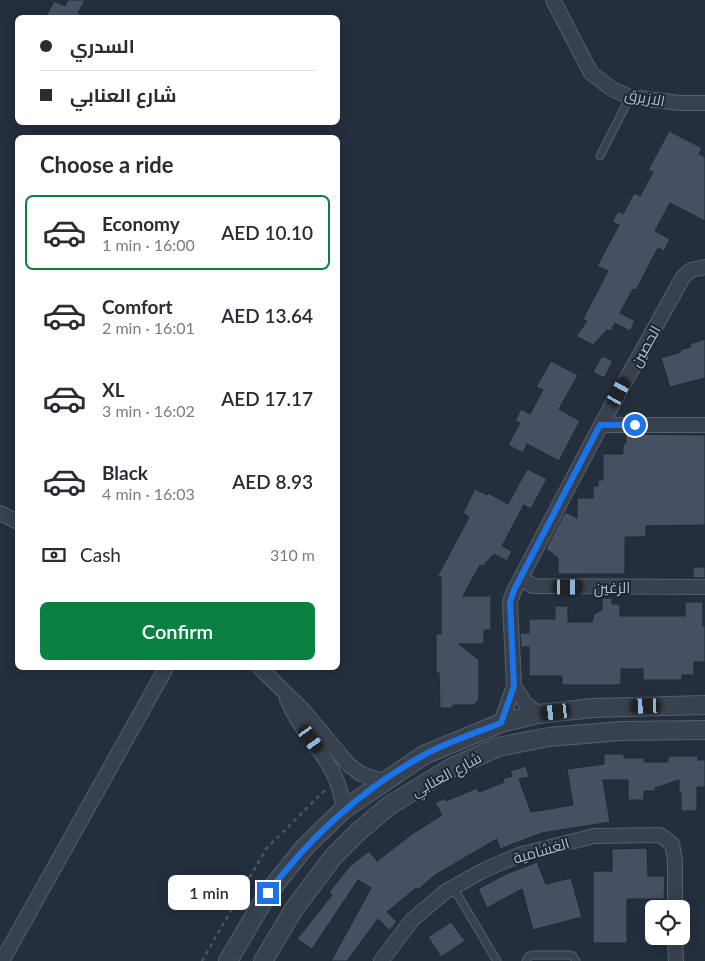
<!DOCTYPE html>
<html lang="en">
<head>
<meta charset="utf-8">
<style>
	:root { --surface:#fff; --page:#f2f2f3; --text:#2b2b33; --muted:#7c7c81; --line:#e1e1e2; --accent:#0b8043 }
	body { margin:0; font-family:Lato,Cairo,sans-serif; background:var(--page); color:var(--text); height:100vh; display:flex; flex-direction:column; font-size:19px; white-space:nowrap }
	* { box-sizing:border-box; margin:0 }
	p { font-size:16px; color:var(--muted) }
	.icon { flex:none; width:28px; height:28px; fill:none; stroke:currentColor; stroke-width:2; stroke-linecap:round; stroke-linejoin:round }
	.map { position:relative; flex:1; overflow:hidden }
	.panel { position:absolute; left:15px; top:135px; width:325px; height:535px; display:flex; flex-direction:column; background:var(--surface); border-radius:8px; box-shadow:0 2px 12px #0003 }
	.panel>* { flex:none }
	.hud { position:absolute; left:15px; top:15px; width:325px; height:110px; border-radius:8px; box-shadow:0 2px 12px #0003; display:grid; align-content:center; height:110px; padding:0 25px; background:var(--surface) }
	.controls { position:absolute; left:645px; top:900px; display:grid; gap:10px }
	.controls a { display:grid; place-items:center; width:45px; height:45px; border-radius:8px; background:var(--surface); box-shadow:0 2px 12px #0003; font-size:25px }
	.end { position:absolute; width:22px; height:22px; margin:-11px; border:6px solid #1a73e8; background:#fff; box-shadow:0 0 0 2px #fff }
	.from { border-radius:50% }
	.bubble { position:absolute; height:35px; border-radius:8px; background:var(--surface); box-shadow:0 2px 12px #0003; font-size:16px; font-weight:600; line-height:35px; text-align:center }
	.car { position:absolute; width:15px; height:30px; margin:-15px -8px; border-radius:6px; box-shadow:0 0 4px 1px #0007; background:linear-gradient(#222 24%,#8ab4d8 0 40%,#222 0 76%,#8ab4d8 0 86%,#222 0) }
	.hud b { display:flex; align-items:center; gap:18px; height:48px; font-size:19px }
	.hud b+b { border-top:1px solid var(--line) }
	.hud i { width:12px; height:12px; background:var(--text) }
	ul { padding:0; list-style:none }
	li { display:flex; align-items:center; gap:15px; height:75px; margin:0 10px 8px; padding:0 15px; border:2px solid transparent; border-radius:8px }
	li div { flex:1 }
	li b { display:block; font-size:19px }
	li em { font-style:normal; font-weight:600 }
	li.active { border-color:var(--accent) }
	li>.icon { width:45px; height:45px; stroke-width:1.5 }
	h2 { padding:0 25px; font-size:22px; line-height:60px }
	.pay { display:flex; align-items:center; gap:12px; height:55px; padding:0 25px; font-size:19px }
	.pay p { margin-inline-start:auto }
	.button { display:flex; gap:10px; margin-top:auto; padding:10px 25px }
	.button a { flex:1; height:58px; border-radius:8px; background:var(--accent); color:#fff; font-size:20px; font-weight:600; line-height:58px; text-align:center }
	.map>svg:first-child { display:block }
</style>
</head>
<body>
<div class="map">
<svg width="705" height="961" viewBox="0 0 705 961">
	<rect width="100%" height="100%" fill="#242f3e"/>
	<path fill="#455162" stroke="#1f2835" d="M68 0H85L78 13 88 18H45L54 1 65 6Z
		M669 131 702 148 699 154 705 157V221L670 203 655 231 670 239 664 251 658 248 636 290 633 289 620 313 635 321 630 331 615 323 611 331 607 330 593 345 576 336 587 321 583 319 608 271 597 266 619 225 612 222 618 211 623 214 634 193 640 196 653 172 648 170Z
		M705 339V378L670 387 661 358 681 352 680 350 691 347 690 344Z
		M602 356 613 361 604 378 593 372Z
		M551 361 578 375 559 409 580 421 559 461 527 444 523 453 508 445 520 423 515 421 521 409 530 414 543 390 536 387Z
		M626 434 705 435V525L646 526V537H625V574H558V558L546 549 565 512 577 518V498H593V486H598V480H603V454H623V445L626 442Z
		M527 469 547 479 531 509 524 505 502 546 512 551 507 561 494 554 483 566 480 565 463 596H491V630H484V644H459L479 660V699L474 705H453V708H440L439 673H436V634H441V577H437L469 517 463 513 475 489 487 495 488 493 508 504Z
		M693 567H705V578H693Z
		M602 598H612V604H620V616H685V602H703V626H705V662H694V675H682V680H643V669H621V685H562V676H529V647H521L520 633H529V619H555V606H568V622H592L594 614 602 610Z
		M604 754H624V758H644V762H668V756H698V760H705V787H697V811H681V793H679V780L655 788V791H644V800H628V780H603L610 822 542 833 500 849 497 839 435 875 418 890 416 888 387 912 397 922 389 930 378 919 347 961H331L371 888 358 880 312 949 297 939 332 895 329 892 351 865 369 851 377 861 412 834 442 815 435 803 445 798 446 801 477 788 479 792 504 782 503 779 512 776 510 771 526 766 529 777 519 779 531 812 573 805 567 769 604 764Z
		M647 848 648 876H665L664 899H627V943H593V871H612V849Z
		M537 862 546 884 571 878 582 917 533 930 522 889 487 908 478 889 506 874Z
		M451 922 465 941 441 957 428 937Z"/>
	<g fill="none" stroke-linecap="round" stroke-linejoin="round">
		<g stroke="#565f6c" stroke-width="9">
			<path id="service" d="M600 156 630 97
				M453 887 497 961
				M526 961 529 956 533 955H570L573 956 576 961"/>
		</g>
		<g stroke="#565f6c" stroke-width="16">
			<path id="minor" d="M553 0 591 73 612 89 630 97 680 103H705
				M601 425H705
				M0 513 18 522
				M521 578 533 586 705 587
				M260 668 304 711 349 765 361 774 383 781
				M514 686 525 703 538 714
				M287 699C303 740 341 762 343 810
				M501 723 514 686 510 602 514 591 601 425 683 277 691 270 705 267
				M675 936 676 961
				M2 961 166 668
				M381 961 412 920 445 892 484 870 519 855 594 836 660 835 672 844 675 860V909"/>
		</g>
		<g stroke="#565f6c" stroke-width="20">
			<path id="tertiary" d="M228 961 268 893 304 848 343 810 424 755 501 723 538 714 593 708 705 705
				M263 961 294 909 333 857 359 831 390 805 451 768 498 747 549 737 621 731 705 730"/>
		</g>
		<path stroke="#44595c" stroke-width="2.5" stroke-dasharray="4 4" stroke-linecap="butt" d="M202 961 266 849 325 790"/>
		<use href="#service" stroke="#38414e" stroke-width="7"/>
		<use href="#minor" stroke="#38414e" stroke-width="14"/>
		<use href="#tertiary" stroke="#38414e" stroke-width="18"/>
	</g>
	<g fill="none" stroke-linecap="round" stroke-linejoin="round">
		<path stroke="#1a73e8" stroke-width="6" d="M268 893C310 837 362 789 424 755 447 742 476 733 501 723L514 686 510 602 514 590 600 425H635"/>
	</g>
	<g text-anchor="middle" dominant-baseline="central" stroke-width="4" stroke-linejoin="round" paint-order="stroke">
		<g font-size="15" fill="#b4bcc9" stroke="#1d2633">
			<text transform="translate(645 97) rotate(11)">الازيرق</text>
			<text transform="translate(645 346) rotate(-61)">الحصين</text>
			<text x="612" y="587">الزغين</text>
			<text transform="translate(446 774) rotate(-28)">شارع العنابي</text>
			<text transform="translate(541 850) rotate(-16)">الغشامية</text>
		</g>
	</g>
</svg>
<div class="controls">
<a><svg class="icon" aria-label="locate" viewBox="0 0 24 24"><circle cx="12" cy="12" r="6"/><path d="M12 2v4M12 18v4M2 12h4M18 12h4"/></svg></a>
</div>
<i class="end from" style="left:635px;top:425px"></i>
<i class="end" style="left:268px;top:893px"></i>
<div class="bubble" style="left:168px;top:875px;width:82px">1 min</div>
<i class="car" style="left:619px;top:392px;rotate:29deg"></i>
<i class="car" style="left:568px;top:587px;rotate:90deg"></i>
<i class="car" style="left:646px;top:706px;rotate:268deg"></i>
<i class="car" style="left:556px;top:712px;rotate:263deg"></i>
<i class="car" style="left:311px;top:739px;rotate:144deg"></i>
<div class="hud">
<b><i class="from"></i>السدري</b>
<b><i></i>شارع العنابي</b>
</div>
<section class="panel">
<h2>Choose a ride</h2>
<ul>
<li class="active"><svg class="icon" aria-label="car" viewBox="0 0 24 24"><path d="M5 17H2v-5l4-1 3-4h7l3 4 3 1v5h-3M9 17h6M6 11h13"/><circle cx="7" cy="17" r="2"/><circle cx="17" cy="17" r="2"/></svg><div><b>Economy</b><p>1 min · 16:00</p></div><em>AED 10.10</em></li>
<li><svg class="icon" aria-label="car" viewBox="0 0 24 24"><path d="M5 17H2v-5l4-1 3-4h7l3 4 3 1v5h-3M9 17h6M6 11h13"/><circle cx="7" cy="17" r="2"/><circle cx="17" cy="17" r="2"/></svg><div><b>Comfort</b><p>2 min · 16:01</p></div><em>AED 13.64</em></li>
<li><svg class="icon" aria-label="car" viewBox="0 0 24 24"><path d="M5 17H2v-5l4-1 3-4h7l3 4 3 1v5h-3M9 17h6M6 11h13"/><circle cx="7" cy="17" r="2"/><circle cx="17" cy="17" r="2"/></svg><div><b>XL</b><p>3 min · 16:02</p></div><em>AED 17.17</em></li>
<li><svg class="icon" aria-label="car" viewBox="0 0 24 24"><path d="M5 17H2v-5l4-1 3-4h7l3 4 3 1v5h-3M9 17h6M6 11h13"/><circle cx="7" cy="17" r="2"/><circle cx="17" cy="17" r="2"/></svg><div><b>Black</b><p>4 min · 16:03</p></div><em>AED 8.93</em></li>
</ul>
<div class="pay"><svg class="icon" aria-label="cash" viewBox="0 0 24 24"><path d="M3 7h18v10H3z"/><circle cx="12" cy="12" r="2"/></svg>Cash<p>310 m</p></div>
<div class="button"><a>Confirm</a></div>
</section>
</div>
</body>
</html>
